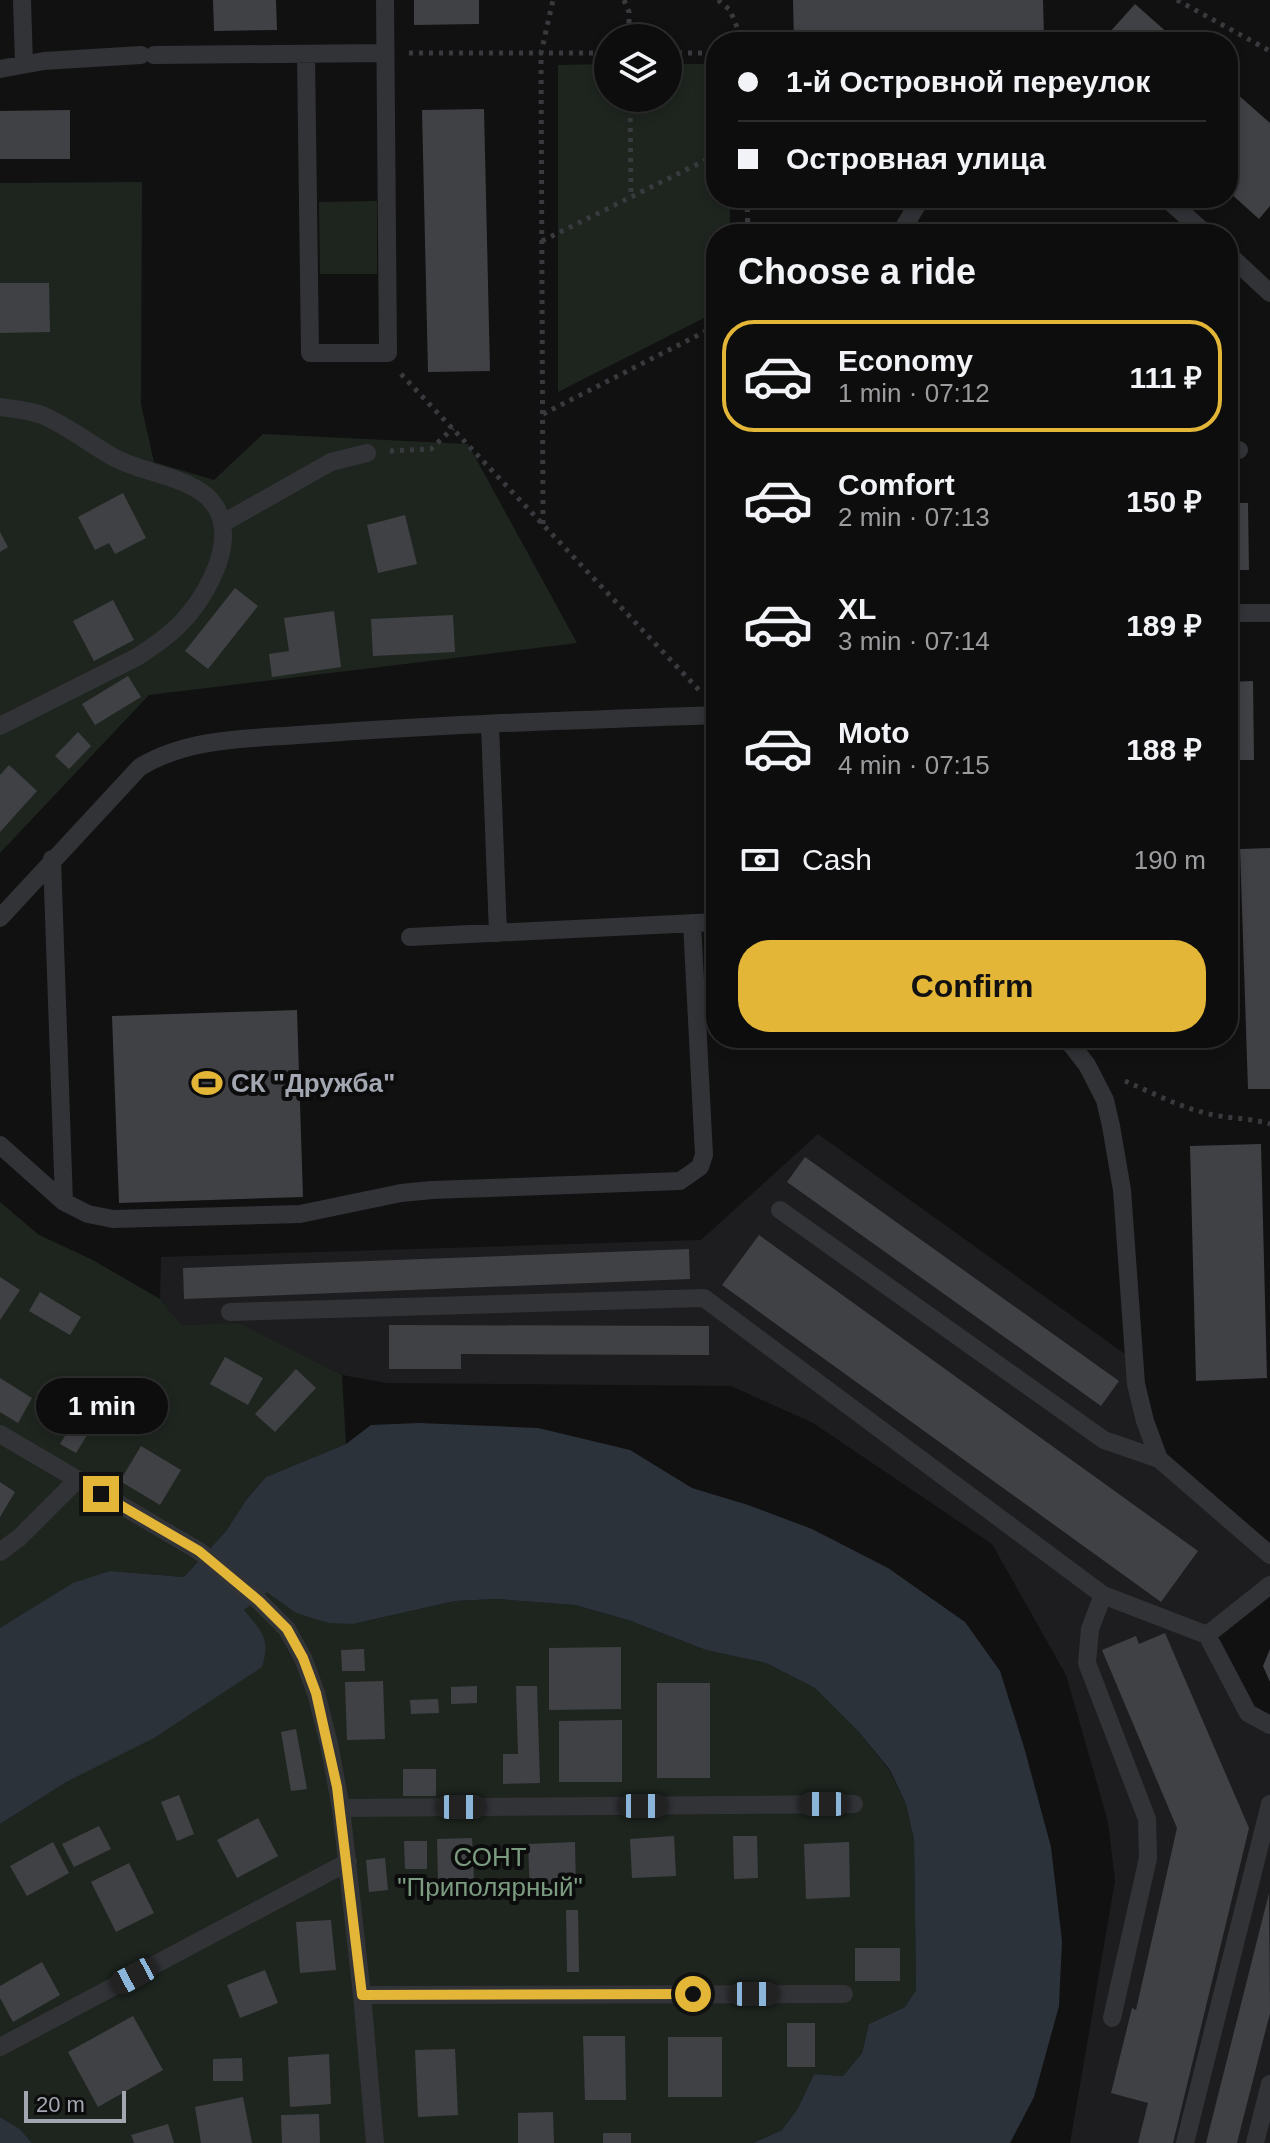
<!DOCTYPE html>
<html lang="en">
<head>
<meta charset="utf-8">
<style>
	:root { --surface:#0d0d0e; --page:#161617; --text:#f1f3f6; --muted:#9a9c9e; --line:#2d2d2e; --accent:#e3b638 }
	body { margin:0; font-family:Arial,sans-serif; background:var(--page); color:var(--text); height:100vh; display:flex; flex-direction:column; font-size:30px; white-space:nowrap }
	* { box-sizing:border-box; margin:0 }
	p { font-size:26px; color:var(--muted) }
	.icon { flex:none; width:44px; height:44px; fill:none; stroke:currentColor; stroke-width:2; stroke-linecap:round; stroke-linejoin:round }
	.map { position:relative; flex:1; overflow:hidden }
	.side { position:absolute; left:706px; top:224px; width:532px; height:824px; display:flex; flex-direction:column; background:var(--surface); border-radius:32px; box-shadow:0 4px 12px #0003,0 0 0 2px var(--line) }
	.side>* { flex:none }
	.banner { position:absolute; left:706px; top:32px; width:532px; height:176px; border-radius:32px; box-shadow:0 4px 12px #0003,0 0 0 2px var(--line); display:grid; align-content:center; height:176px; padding:0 32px; background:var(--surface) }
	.fabs { position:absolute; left:594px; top:24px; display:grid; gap:16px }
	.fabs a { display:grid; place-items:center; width:88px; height:88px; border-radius:50%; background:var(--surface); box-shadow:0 4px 12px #0003,0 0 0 2px var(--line); font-size:40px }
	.scale { position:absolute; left:24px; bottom:20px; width:102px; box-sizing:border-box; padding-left:8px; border:4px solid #a3a7b2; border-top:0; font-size:22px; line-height:28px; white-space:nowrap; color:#a3a7b2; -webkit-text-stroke:6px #0c0c0d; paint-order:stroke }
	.end { position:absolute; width:36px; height:36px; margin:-18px; border:10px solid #e3b638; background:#111; box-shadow:0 0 0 4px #111 }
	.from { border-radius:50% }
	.bubble { position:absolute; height:56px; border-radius:28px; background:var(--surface); box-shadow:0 4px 12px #0003,0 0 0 2px var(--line); font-size:26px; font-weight:800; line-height:56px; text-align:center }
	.car { position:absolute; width:24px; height:48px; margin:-24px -12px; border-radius:10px; box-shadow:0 0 6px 2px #0007; background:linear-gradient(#222 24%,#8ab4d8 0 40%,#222 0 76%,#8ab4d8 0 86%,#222 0) }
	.banner b { display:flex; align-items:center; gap:28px; height:76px; font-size:30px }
	.banner b+b { border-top:2px solid var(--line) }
	.banner i { width:20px; height:20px; background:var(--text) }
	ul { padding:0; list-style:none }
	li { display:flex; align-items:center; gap:24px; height:112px; margin:0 16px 12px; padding:0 16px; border:4px solid transparent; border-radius:32px }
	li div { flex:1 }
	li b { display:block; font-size:30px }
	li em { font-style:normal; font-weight:800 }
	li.current { border-color:var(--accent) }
	li>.icon { width:72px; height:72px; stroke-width:1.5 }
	h2 { padding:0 32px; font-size:36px; line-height:96px }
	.pay { display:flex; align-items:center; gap:20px; height:88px; padding:0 32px; font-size:30px }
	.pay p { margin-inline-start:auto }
	.action { display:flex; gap:16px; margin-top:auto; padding:16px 32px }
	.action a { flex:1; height:92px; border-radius:32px; background:var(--accent); color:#111; font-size:32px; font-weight:800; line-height:92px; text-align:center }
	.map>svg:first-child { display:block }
</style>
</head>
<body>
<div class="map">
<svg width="1270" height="2143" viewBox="0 0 1270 2143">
	<rect width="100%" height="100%" fill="#111112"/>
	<path fill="#1d1d1f" d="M818 1134 1132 1359 1159 1459 1270 1555V1585L1207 1635 1248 1713 1270 1725V2143H1070L1115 1881 1108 1822 1066 1675 992 1544 813 1423 731 1386 387 1383 342 1375 238 1324 182 1325 160 1299 161 1257 701 1240Z"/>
	<path fill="#1e251f" d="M608 64V98H668V64H716V198H730V234H716V312L558 392V65Z
		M142 182 141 404 154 462 214 480 263 434 468 444 577 643 149 695 0 853V183Z
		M377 201V274H320L319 202Z
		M0 1202 39 1235 91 1259 160 1299 182 1325 238 1323 342 1375 346 1444 266 1477 246 1500 226 1531 184 1577 110 1571 0 1628Z
		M267 1591 296 1613 353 1624 455 1601 496 1599 575 1605 628 1620 706 1650 766 1663 815 1688 858 1731 890 1771 906 1804 914 1840 916 1990 905 2007 869 2024 862 2053 843 2076 814 2074 798 2108 782 2130 753 2143H32L20 2129 0 2117V1824L68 1781 243 1610Z"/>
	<path fill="#2b323a" d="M419 1423 538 1428 630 1450 692 1488 748 1505 812 1529 888 1568 965 1622 1000 1671 1024 1747 1051 1847 1062 1941 1059 2006 1034 2097 1010 2143H753L782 2130 798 2108 814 2074 843 2076 862 2053 869 2024 905 2007 916 1990 914 1840 906 1804 890 1770 858 1731 815 1688 766 1663 706 1650 628 1620 575 1605 496 1599 455 1601 353 1624 329 1623 296 1613 267 1592 244 1610C261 1631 271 1638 262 1667L154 1738 68 1781 0 1824V1628L73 1583 110 1571 184 1577 226 1531 246 1500 266 1477 346 1444 371 1425Z
		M0 2117 20 2129 32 2143H0Z"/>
	<path fill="#404145" d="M213 0H276L277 30 214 31Z
		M414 0H479V24L414 25Z
		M793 0H1043L1044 37 794 42Z
		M1135 4 1178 42H1101Z
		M1228 86 1270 123V206L1259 219 1228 191Z
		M484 109 490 371 428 372 422 110Z
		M70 110V159H0V111Z
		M0 283H49L50 332 0 333Z
		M123 493 146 538 115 554 109 543 95 550 78 517Z
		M1228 503H1248L1249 570H1228Z
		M405 515 417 564 378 573 367 525Z
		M0 532 8 547 0 552Z
		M235 588 258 606 208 669 185 651Z
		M113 600 134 640 94 661 73 621Z
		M334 611 341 667 272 677 269 654 289 651 284 618Z
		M453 615 455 652 373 656 371 619Z
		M128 676 141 697 95 725 82 704Z
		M1253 681 1254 760H1228V682Z
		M78 732 91 746 69 769 55 756Z
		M9 765 37 791 0 832V775Z
		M1270 848V1089H1248L1240 849Z
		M297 1010 303 1197 119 1203 112 1016Z
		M1261 1144 1267 1378 1196 1381 1190 1146Z
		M805 1157 1119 1381 1101 1406 787 1182Z
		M759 1235 1198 1551 1161 1602 722 1285Z
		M689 1249 690 1279 184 1299 183 1268Z
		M0 1277 20 1290 0 1320Z
		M40 1292 81 1317 70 1335 29 1311Z
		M389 1325 709 1326V1355L461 1354V1369H389Z
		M225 1357 263 1378 248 1405 210 1384Z
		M296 1369 316 1388 275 1432 255 1414Z
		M0 1378 32 1398 18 1423 0 1412Z
		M78 1415 94 1424 76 1453 60 1444Z
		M141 1446 181 1470 160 1505 120 1481Z
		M0 1482 15 1492 0 1517Z
		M1165 1633 1249 1828 1173 2143H1138L1148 2103 1111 2093 1132 2008 1136 2010 1177 1828 1102 1650 1136 1636 1139 1644Z
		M621 1647V1709L549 1710V1648Z
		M364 1649 365 1671H342L341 1650Z
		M1270 1649V1682L1263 1666Z
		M383 1681 385 1739 347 1740 345 1682Z
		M657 1683H710V1778H657Z
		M477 1686V1703L451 1704V1687Z
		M516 1686H537L540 1783 503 1784V1754H518Z
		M438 1699 439 1713 411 1714 410 1700Z
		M622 1720V1782H559V1721Z
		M296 1729 307 1789 291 1791 281 1732Z
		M403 1769H436V1796H403Z
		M179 1795 194 1834 177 1841 161 1802Z
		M258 1818 278 1856 237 1878 217 1840Z
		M99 1826 111 1849 74 1867 62 1844Z
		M674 1836 676 1876 632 1878 630 1839Z
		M733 1836H757L758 1878 734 1879Z
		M472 1838 474 1880 438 1881 437 1839Z
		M404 1841H427V1869H405Z
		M53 1842 69 1873 27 1896 10 1866Z
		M575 1842 576 1892 530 1893 528 1844Z
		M849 1842 850 1897 806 1899 804 1844Z
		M385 1858 388 1890 369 1892 366 1860Z
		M129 1863 154 1913 116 1932 91 1882Z
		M1269 1893 1270 2013 1237 2143H1206Z
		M566 1910H578L579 1972H567Z
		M331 1920 336 1970 300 1973 296 1922Z
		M855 1948H900V1981H855Z
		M42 1962 60 1995 13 2022 0 1998V1986Z
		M265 1970 278 2003 240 2018 227 1985Z
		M133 2016 163 2070 98 2107 68 2052Z
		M787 2023H815V2067H787Z
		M583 2036H625L626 2100H585Z
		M668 2037H722V2097H668Z
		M455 2049 458 2115 418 2117 415 2050Z
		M329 2054 331 2104 290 2107 288 2057Z
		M242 2058 243 2081H213V2059Z
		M243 2097 252 2143H201L195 2107Z
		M553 2112 554 2143H518V2113Z
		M319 2114 320 2143H282L281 2115Z
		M168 2124 174 2143H134L131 2135Z
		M603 2133H631V2143H603Z"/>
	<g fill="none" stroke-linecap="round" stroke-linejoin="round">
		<path stroke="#383a3e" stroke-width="5" stroke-dasharray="4 6" stroke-linecap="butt" d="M624 0 629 12V38
			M718 0 730 10 743 42
			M1177 0 1270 51
			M409 53H608
			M668 53H716
			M630 98 631 197
			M747 198 748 234
			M542 241 716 155
			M401 374 699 690
			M543 414 716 326
			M390 451 431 449 453 428
			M543 524 541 53 553 0
			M1125 1081C1153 1093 1183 1109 1214 1115 1233 1119 1251 1118 1270 1124"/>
		<path stroke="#323337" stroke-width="18" d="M22 0 24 64
			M306 54 310 353H388L385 0
			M154 55 385 53
			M0 69 44 61 141 55
			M1166 198 1206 234
			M900 234 921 198
			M1228 254 1270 293
			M0 407C14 409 28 410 42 415 68 426 91 445 115 458 142 472 175 475 200 491 250 524 208 598 176 628 164 639 151 648 137 657L0 726
			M1228 450H1239
			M223 523 331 462 367 453
			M1228 613H1270
			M490 725 498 933
			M52 859 64 1202
			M0 918 140 767C191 736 254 739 312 734 447 724 582 720 716 715
			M410 937 716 922
			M1066 1038 1087 1065 1105 1100 1111 1126 1122 1190 1136 1384 1145 1421 1159 1459 1270 1555
			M0 1145 64 1202 88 1214 113 1219 300 1214 401 1193 432 1190 680 1181 700 1167 704 1155 692 923
			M780 1210 1104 1440 1159 1459
			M230 1312 704 1298 1103 1595 1207 1635 1248 1713 1270 1725
			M0 1434 199 1551 259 1601 287 1629 303 1658 316 1693 329 1744 341 1808 362 1995 375 2143
			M0 1552 20 1537 77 1480
			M1103 1595 1090 1629 1087 1663 1147 1819 1148 1858 1112 2018
			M1207 1635 1270 1585
			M341 1808 854 1804
			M362 1995 844 1994
			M0 2047 348 1862
			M1185 2143 1270 1804
			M1255 2143 1270 2084"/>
	</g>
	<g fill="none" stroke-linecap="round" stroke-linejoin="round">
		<path stroke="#e3b638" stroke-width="10" d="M101 1494 199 1551 259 1601 287 1629 303 1658 316 1693 337 1787 362 1995 693 1994"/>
	</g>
	<defs>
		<g id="stadium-bare" transform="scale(2.4)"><path d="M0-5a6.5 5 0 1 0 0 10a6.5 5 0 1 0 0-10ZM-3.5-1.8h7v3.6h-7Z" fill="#e3b638" stroke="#0c0c0d" stroke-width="2.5" paint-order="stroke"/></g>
	</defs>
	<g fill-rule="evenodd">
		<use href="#stadium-bare" x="207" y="1083"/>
	</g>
	<g text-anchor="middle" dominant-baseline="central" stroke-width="8" stroke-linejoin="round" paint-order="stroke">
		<g font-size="26" font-weight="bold" fill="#a3a7b2" stroke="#0c0c0d" text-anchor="start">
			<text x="231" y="1083">СК "Дружба"</text>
		</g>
		<g font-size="26" fill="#7b9c80" stroke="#0c0c0d">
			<text x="490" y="1857">СОНТ<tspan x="490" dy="30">"Приполярный"</tspan></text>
		</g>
	</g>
</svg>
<div class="fabs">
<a><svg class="icon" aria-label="layers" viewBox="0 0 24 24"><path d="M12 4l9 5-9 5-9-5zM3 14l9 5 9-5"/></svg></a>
</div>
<div class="scale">20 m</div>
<i class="end from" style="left:693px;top:1994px"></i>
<i class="end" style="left:101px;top:1494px"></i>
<div class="bubble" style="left:36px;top:1378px;width:132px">1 min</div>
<i class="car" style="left:824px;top:1804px;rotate:270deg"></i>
<i class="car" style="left:643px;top:1806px;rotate:90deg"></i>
<i class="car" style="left:461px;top:1807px;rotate:90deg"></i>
<i class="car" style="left:134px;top:1976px;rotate:242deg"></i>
<i class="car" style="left:754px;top:1994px;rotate:90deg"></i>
<div class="banner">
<b><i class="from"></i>1-й Островной переулок</b>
<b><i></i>Островная улица</b>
</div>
<section class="side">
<h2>Choose a ride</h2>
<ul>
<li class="current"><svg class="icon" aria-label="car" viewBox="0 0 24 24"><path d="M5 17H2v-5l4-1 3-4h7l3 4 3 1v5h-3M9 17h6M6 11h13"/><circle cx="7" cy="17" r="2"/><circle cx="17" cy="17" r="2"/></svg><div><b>Economy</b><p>1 min · 07:12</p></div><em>111 ₽</em></li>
<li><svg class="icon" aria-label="car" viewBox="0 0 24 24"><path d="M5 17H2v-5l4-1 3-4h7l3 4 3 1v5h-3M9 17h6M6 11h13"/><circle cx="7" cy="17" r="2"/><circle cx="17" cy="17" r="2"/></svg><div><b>Comfort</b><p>2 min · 07:13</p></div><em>150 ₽</em></li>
<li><svg class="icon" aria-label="car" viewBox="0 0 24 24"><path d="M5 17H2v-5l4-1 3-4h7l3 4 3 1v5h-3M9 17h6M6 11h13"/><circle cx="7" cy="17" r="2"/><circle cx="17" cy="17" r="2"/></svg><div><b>XL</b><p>3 min · 07:14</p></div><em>189 ₽</em></li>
<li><svg class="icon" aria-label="car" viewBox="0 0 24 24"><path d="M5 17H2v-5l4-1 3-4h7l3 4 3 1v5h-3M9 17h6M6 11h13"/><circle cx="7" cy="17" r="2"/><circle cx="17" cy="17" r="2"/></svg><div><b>Moto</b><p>4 min · 07:15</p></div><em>188 ₽</em></li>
</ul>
<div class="pay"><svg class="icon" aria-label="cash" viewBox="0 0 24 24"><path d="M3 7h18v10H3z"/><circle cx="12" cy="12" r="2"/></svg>Cash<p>190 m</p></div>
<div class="action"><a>Confirm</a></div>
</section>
</div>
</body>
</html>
